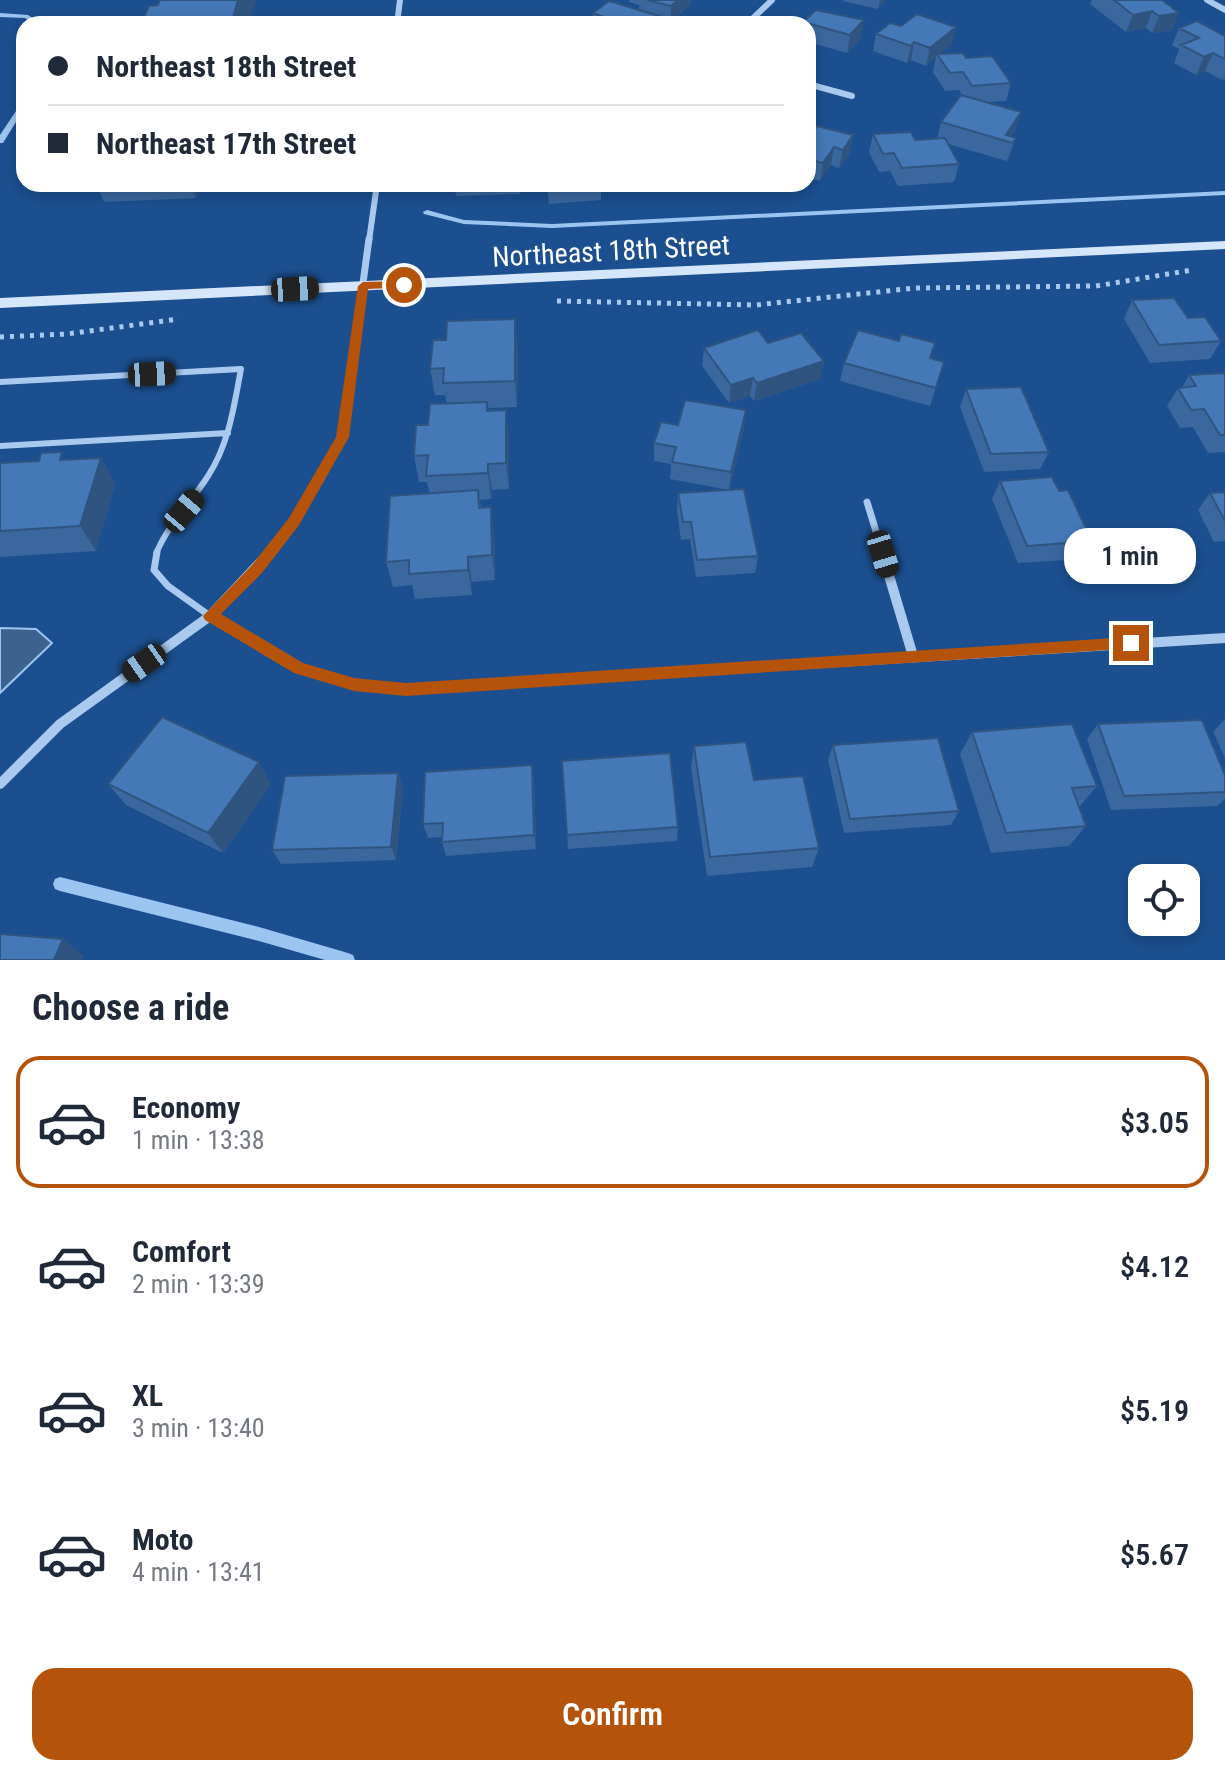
<!DOCTYPE html>
<html lang="en">
<head>
<meta charset="utf-8">
<style>
	:root { --surface:#fff; --page:#f2f2f3; --text:#1f2937; --muted:#747a83; --line:#e0e1e3; --accent:#b45309 }
	body { margin:0; font-family:"Roboto Condensed",sans-serif; background:var(--page); color:var(--text); height:100vh; display:flex; flex-direction:column; font-size:30px; white-space:nowrap }
	* { box-sizing:border-box; margin:0 }
	p { font-size:26px; color:var(--muted) }
	.icon { flex:none; width:44px; height:44px; fill:none; stroke:currentColor; stroke-width:2; stroke-linecap:round; stroke-linejoin:round }
	.map { position:relative; height:960px; overflow:hidden }
	.side { display:flex; flex-direction:column; background:var(--surface); flex:1 }
	.side>* { flex:none }
	.banner { position:absolute; left:16px; top:16px; width:800px; height:176px; border-radius:24px; box-shadow:0 4px 12px #0003; display:grid; align-content:center; height:176px; padding:0 32px; background:var(--surface) }
	.controls { position:absolute; left:1128px; top:864px; display:grid; gap:16px }
	.controls a { display:grid; place-items:center; width:72px; height:72px; border-radius:16px; background:var(--surface); box-shadow:0 4px 12px #0003; font-size:40px }
	.end { position:absolute; width:36px; height:36px; margin:-18px; border:10px solid #b45309; background:#fff; box-shadow:0 0 0 4px #fff }
	.from { border-radius:50% }
	.bubble { position:absolute; height:56px; border-radius:24px; background:var(--surface); box-shadow:0 4px 12px #0003; font-size:26px; font-weight:600; line-height:56px; text-align:center }
	.car { position:absolute; width:24px; height:48px; margin:-24px -12px; border-radius:10px; box-shadow:0 0 6px 2px #0007; background:linear-gradient(#222 24%,#8ab4d8 0 40%,#222 0 76%,#8ab4d8 0 86%,#222 0) }
	.banner b { display:flex; align-items:center; gap:28px; height:76px; font-size:30px }
	.banner b+b { border-top:2px solid var(--line) }
	.banner i { width:20px; height:20px; background:var(--text) }
	ul { padding:0; list-style:none }
	li { display:flex; align-items:center; gap:24px; height:132px; margin:0 16px 12px; padding:0 16px; border:4px solid transparent; border-radius:24px }
	li div { flex:1 }
	li b { display:block; font-size:30px }
	li em { font-style:normal; font-weight:600 }
	li.selected { border-color:var(--accent) }
	li>.icon { width:72px; height:72px; stroke-width:1.5 }
	h2 { padding:0 32px; font-size:36px; line-height:96px }
	.action { display:flex; gap:16px; margin-top:auto; padding:16px 32px }
	.action a { flex:1; height:92px; border-radius:24px; background:var(--accent); color:#fff; font-size:32px; font-weight:600; line-height:92px; text-align:center }
	.map>svg:first-child { display:block }
</style>
</head>
<body>
<div class="map">
<svg width="1225" height="960" viewBox="0 0 1225 960">
	<rect width="100%" height="100%" fill="#1b4f8f"/>
	<path fill="#3c6290" stroke="#9cc4f0" stroke-width="2" d="M0 628 36 629 52 643 0 693Z"/>
	<g fill="none" stroke-linecap="round" stroke-linejoin="round">
		<path fill="#9cc4f0" fill-rule="evenodd" d="M0 13 28 15 42 24H35L25 18 0 17Z
			M24 101V109L3 143H0V135L22 102Z
			M1225 191V195L552 228 464 224 424 214 423 212 427 210 464 220 552 224Z
			M60 877 259 927 348 953 353 955 355 960H325L259 941 60 891 55 889 53 884 55 879Z"/>
		<path stroke="#a9c9ee" stroke-width="5" stroke-dasharray="4 6" stroke-linecap="butt" d="M557 301 756 305 915 288 1096 286 1192 270
			M0 337 67 334 179 319"/>
		<path stroke="#a9c9ee" stroke-width="6" d="M0 382 241 369C234 406 229 444 208 476 191 503 168 524 156 554
			M0 446 228 433"/>
		<path stroke="#a9c9ee" stroke-width="7" d="M157 552 154 570 168 586 210 616"/>
		<path stroke="#a9c9ee" stroke-width="6" d="M1207 0 1225 10
			M397 24 400 0
			M747 24 772 0
			M808 84 852 96
			M369 241 377 184"/>
		<path stroke="#a9c9ee" stroke-width="7" d="M867 502 883 554
			M269 554 294 522 321 479 342 437 369 239"/>
		<path stroke="#a9c9ee" stroke-width="10" d="M882 552 913 656
			M210 616 299 668 354 684 406 689 1225 638
			M0 784 60 724 210 616 270 552"/>
		<path fill="#d6e6fa" fill-rule="evenodd" d="M1225 241V249L0 308V298Z"/>
	</g>
	<path fill="#3a679d" d="M629 0H691V4L670 23 659 20V24H593V13L639 10V5L629 2Z
		M843 0H885L878 9 843 1Z
		M1092 0H1162L1172 30 1152 33 1146 28 1126 32 1090 4Z
		M803 22 861 38 847 53 808 42V24H803Z
		M1179 28 1225 36V79L1222 80 1205 71 1196 75 1174 63 1179 49 1172 45Z
		M876 34 952 44 940 54 966 58 1011 83 1006 101 987 102 1021 112 1015 130 1010 137 1016 138 1010 156 1007 161 948 144 959 164 954 182 898 186 890 171 879 172 869 152 873 134 915 140 937 139 941 122 962 95 959 90 945 91 933 72 936 57 926 66 911 60 907 63 873 51Z
		M808 128 853 135 850 153 839 168 831 165 820 181 808 178Z
		M96 184H201L196 198 104 202Z
		M454 184H520V194L456 196Z
		M547 184H601V200L549 204Z
		M640 184H673L646 191Z
		M1132 300 1188 318 1221 341 1210 359 1150 363 1124 319Z
		M768 343 824 361 820 379 754 401 750 396 729 403 702 366 704 348Z
		M518 346 517 407 488 408 489 411 509 436V489L492 490 491 499 480 500 481 508 494 533 495 580 472 582V595L415 599 412 585 393 587 386 562 430 494 427 482H419L414 456 428 425 447 404 445 395H435L430 369Z
		M931 358 944 362 930 406 840 381 844 363Z
		M1225 373V452L1208 453 1193 427 1180 428 1167 406 1178 388H1182L1189 375Z
		M966 389 1049 452 1040 469 984 472 960 407Z
		M678 425 744 428 729 490 670 479 671 464 654 461V443Z
		M101 458 115 484 96 551 0 557V463Z
		M1000 481 1059 491 1092 541 1082 559 1018 563 992 499Z
		M1225 492V541L1214 542 1198 510 1210 493Z
		M678 493 758 556 755 573 696 577 690 539 681 540 677 511Z
		M1225 719V758L1213 732Z
		M1098 724 1225 775V799L1217 806 1111 810 1087 739Z
		M972 732 1097 786 1079 807 1086 826 1069 846 991 853 960 754Z
		M833 745 959 811 951 825 844 833 828 760Z
		M694 746 754 780 819 848 812 867 707 876 691 768Z
		M562 761 678 827 677 841 568 849Z
		M532 765 534 780 536 849 446 856 442 842V837L428 838 423 824Z
		M398 773 403 788 396 860 281 864 272 850Z
		M108 784H271L223 853 126 805Z"/>
	<path fill="#305480" d="M238 0H256L249 24H231Z
		M678 0H691V4L670 23 671 6Z
		M880 0H885L878 9Z
		M1152 11 1146 28 1126 32 1133 15Z
		M1179 13 1172 30 1152 33 1159 16Z
		M659 16V24H650Z
		M864 20 861 38 847 53 850 35Z
		M956 27 952 44 938 56 937 54 936 57 926 66 930 48Z
		M914 42 911 60 907 63 911 46Z
		M1213 53 1205 71 1196 75 1204 57Z
		M1021 112 1015 130 1007 142 1006 135Z
		M853 135 850 153 839 168 843 150Z
		M1016 138 1010 156 1007 161 1013 143Z
		M834 147 831 165 820 181 823 163Z
		M191 184H201L196 198Z
		M646 184H673L646 191Z
		M515 319 518 346 517 407 515 381Z
		M824 361 820 379 754 401 757 383Z
		M753 378 750 396 729 403 731 385Z
		M506 410 509 436V489L506 463Z
		M746 410 744 428 729 490 731 472Z
		M101 458 115 484 96 551 80 526Z
		M488 464 492 490 491 499 488 473Z
		M491 507 494 533 495 580 492 555Z
		M468 557 472 582V595L468 570Z
		M259 762 271 784 223 853 208 833Z
		M532 765 534 780 536 849 534 835Z
		M398 773 403 788 396 860 391 847Z
		M63 939 84 956 82 960H54Z"/>
	<path fill="#4478b7" stroke="#305480" stroke-width="2" d="M160 0H238L231 24H141L149 6 158 5Z
		M647 0H678L671 6Z
		M1114 0H1162L1179 13 1159 16 1152 11 1133 15Z
		M609 1 659 16 650 24H609L599 21 604 17 593 13Z
		M816 10 864 20 850 35 803 22Z
		M917 14 956 27 930 48 914 42 911 46 876 34 890 23 901 26Z
		M1197 21 1225 36V59L1213 53 1204 57 1181 45 1199 38 1179 28Z
		M963 53 966 58 992 56 1011 83 972 86 963 72 950 73 937 54Z
		M961 95 1021 112 1006 135 1016 138 1013 143 941 122Z
		M817 126 853 135 843 150 834 147 823 163 808 159V128L814 130Z
		M911 132 915 140 945 138 959 164 902 168 894 153 883 154 873 134Z
		M1174 298 1188 318 1205 317 1221 341 1159 345 1132 300Z
		M515 319V381L443 383 444 368 430 369 433 340H446L447 321Z
		M758 330 768 343 801 333 824 361 757 383 753 378 731 385 704 348Z
		M858 330 899 341 901 334 935 343 930 358 944 362 936 388 844 363Z
		M1225 373V435H1220L1204 409 1191 410 1178 388 1196 386 1189 375Z
		M1021 387 1049 452 991 454 966 389Z
		M685 400 746 410 731 472 672 462 676 447 654 443 661 422 678 425Z
		M487 402V411L506 410V463L488 464V473L426 476 428 455 414 456 416 425H428L430 404Z
		M62 452 60 460 101 458 80 526 0 531V463L39 461 41 453Z
		M1052 477 1059 491 1068 490 1092 541 1027 546 1000 481Z
		M744 489 758 556 697 560 691 522H683L678 493Z
		M478 490 479 508 491 507 492 555 468 557V570L409 574V560L386 562 390 496Z
		M1225 492V521L1210 493Z
		M162 717 259 762 208 833 108 784Z
		M1202 720 1225 775V792L1124 796 1098 724Z
		M1072 724 1097 786 1072 788 1086 826 1006 833 972 732Z
		M938 738 959 811 850 819 833 745Z
		M746 742 754 780 803 776 819 848 710 857 694 746Z
		M670 753 678 827 567 835 562 761Z
		M532 765 534 835 442 842 443 823 423 824 425 772Z
		M398 773 391 847 272 850 285 776Z
		M0 934 63 939 54 960H0Z"/>
	<path fill="#b45309" d="M404 281 408 282V287L368 289 349 437 299 525 262 573 221 614 303 663 354 678 406 683 1131 637 1139 643 1137 648 406 696 354 691 294 673 205 620 203 616 252 565 289 518 336 437 358 286 363 282Z"/>
	<g text-anchor="middle" dominant-baseline="central" stroke-width="6" stroke-linejoin="round" paint-order="stroke">
		<g font-size="28" fill="#fff" stroke="#1b4f8f">
			<text transform="translate(611 251) rotate(-3)">Northeast 18th Street</text>
		</g>
	</g>
</svg>
<div class="controls">
<a><svg class="icon" aria-label="locate" viewBox="0 0 24 24"><circle cx="12" cy="12" r="6"/><path d="M12 2v4M12 18v4M2 12h4M18 12h4"/></svg></a>
</div>
<i class="end from" style="left:404px;top:285px"></i>
<i class="end" style="left:1131px;top:643px"></i>
<div class="bubble" style="left:1064px;top:528px;width:132px">1 min</div>
<i class="car" style="left:295px;top:289px;rotate:87deg"></i>
<i class="car" style="left:152px;top:374px;rotate:87deg"></i>
<i class="car" style="left:184px;top:511px;rotate:40deg"></i>
<i class="car" style="left:883px;top:554px;rotate:163deg"></i>
<i class="car" style="left:144px;top:663px;rotate:235deg"></i>
<div class="banner">
<b><i class="from"></i>Northeast 18th Street</b>
<b><i></i>Northeast 17th Street</b>
</div>
</div>
<section class="side">
<h2>Choose a ride</h2>
<ul>
<li class="selected"><svg class="icon" aria-label="car" viewBox="0 0 24 24"><path d="M5 17H2v-5l4-1 3-4h7l3 4 3 1v5h-3M9 17h6M6 11h13"/><circle cx="7" cy="17" r="2"/><circle cx="17" cy="17" r="2"/></svg><div><b>Economy</b><p>1 min · 13:38</p></div><em>$3.05</em></li>
<li><svg class="icon" aria-label="car" viewBox="0 0 24 24"><path d="M5 17H2v-5l4-1 3-4h7l3 4 3 1v5h-3M9 17h6M6 11h13"/><circle cx="7" cy="17" r="2"/><circle cx="17" cy="17" r="2"/></svg><div><b>Comfort</b><p>2 min · 13:39</p></div><em>$4.12</em></li>
<li><svg class="icon" aria-label="car" viewBox="0 0 24 24"><path d="M5 17H2v-5l4-1 3-4h7l3 4 3 1v5h-3M9 17h6M6 11h13"/><circle cx="7" cy="17" r="2"/><circle cx="17" cy="17" r="2"/></svg><div><b>XL</b><p>3 min · 13:40</p></div><em>$5.19</em></li>
<li><svg class="icon" aria-label="car" viewBox="0 0 24 24"><path d="M5 17H2v-5l4-1 3-4h7l3 4 3 1v5h-3M9 17h6M6 11h13"/><circle cx="7" cy="17" r="2"/><circle cx="17" cy="17" r="2"/></svg><div><b>Moto</b><p>4 min · 13:41</p></div><em>$5.67</em></li>
</ul>
<div class="action"><a>Confirm</a></div>
</section>
</body>
</html>
